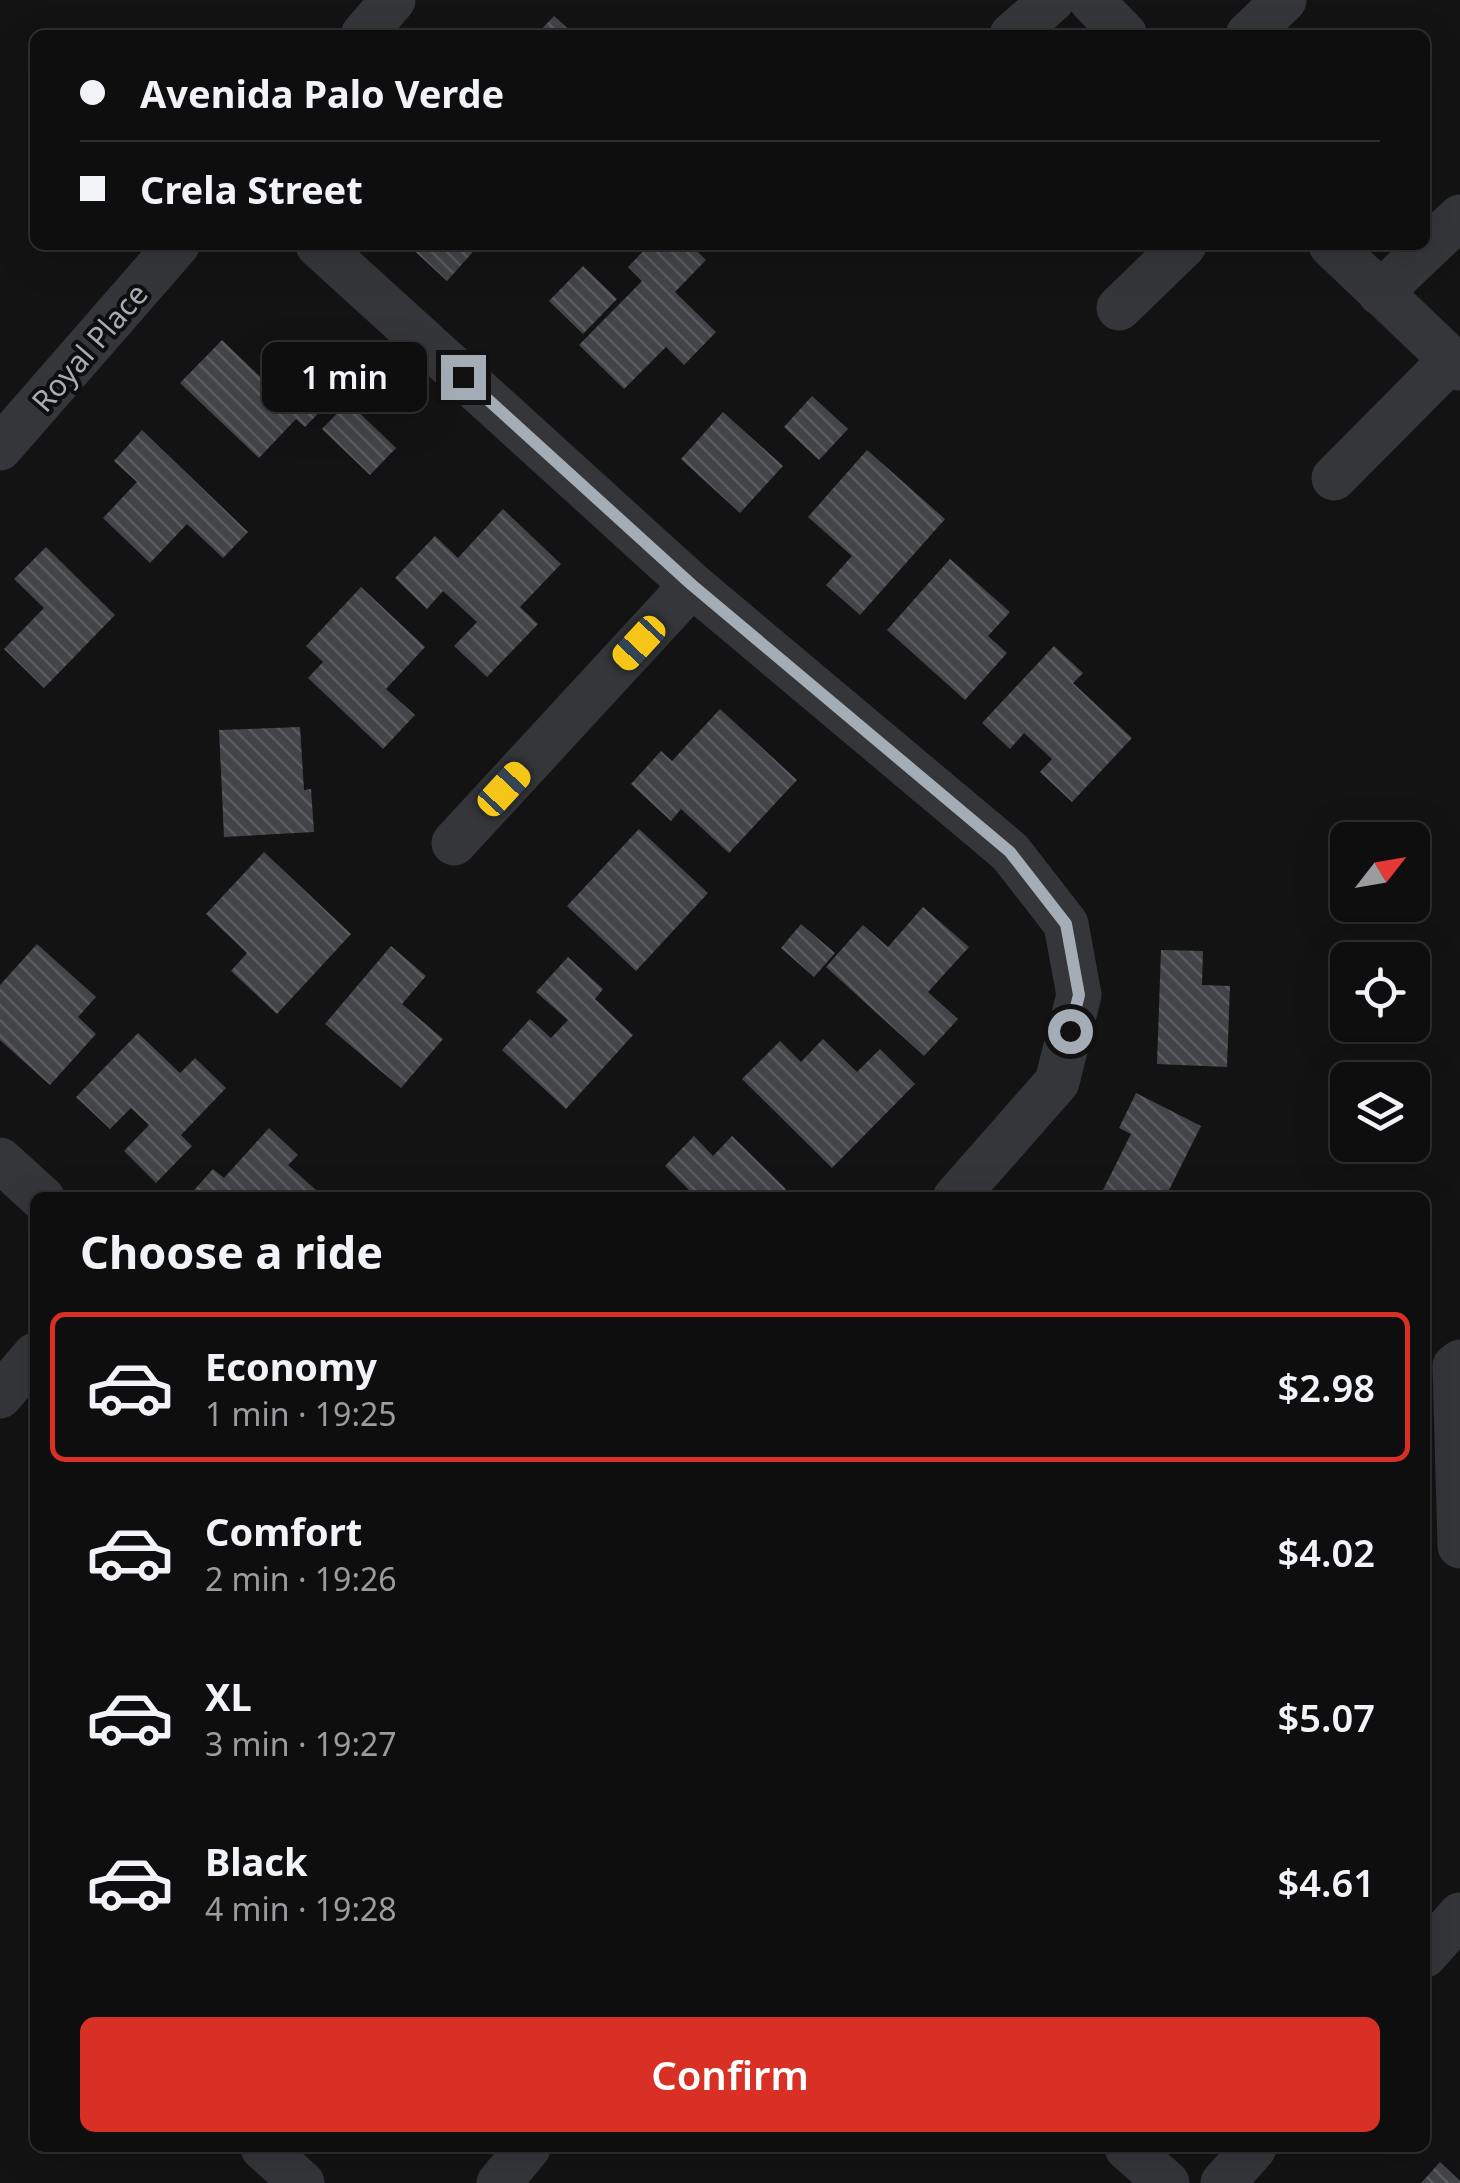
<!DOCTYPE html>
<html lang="en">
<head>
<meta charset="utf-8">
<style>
	:root { --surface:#0e0e0f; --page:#1c1c1d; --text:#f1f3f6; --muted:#9b9c9e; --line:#2e2e2f; --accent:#d93025 }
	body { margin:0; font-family:"Noto Sans",sans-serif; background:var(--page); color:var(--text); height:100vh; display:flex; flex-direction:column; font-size:38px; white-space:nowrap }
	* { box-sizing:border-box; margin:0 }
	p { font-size:32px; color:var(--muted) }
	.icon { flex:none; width:55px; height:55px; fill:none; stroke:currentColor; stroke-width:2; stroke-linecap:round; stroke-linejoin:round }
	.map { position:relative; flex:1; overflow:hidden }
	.details { position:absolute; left:30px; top:1192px; width:1400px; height:960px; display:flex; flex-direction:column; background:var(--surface); border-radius:15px; box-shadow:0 10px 40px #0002,0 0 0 2px var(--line) }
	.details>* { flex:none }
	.top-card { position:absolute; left:30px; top:30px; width:1400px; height:220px; border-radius:15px; box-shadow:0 10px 40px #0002,0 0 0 2px var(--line); display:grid; align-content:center; height:220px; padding:0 50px; background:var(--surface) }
	.needle { width:65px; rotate:59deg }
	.fabs { position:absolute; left:1330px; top:822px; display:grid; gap:20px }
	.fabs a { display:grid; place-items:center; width:100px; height:100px; border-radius:15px; background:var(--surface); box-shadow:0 10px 40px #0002,0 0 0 2px var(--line); font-size:50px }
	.end { position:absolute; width:45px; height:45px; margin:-22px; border:12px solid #a4adb5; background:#111; box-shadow:0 0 0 5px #111 }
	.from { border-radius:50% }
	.bubble { position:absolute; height:70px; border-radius:15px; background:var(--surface); box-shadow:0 10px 40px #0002,0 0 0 2px var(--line); font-size:32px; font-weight:600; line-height:70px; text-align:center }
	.car { position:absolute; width:30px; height:60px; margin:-30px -15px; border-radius:12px; box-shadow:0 0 8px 2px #0007; background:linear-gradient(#f5c518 24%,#345 0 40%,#f5c518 0 76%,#345 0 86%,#f5c518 0) }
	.top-card b { display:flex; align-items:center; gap:35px; height:95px; font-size:38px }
	.top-card b+b { border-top:2px solid var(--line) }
	.top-card i { width:25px; height:25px; background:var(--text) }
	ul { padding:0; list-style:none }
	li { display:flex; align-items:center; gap:30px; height:150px; margin:0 20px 15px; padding:0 30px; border:5px solid transparent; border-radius:15px }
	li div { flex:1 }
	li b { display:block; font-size:38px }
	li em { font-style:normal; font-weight:600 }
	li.active { border-color:var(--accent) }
	li>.icon { width:90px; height:90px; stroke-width:1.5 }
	h2 { padding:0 50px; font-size:45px; line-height:120px }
	.cta { display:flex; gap:20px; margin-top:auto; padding:20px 50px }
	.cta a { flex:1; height:115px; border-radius:15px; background:var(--accent); color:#fff; font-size:40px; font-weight:600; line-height:115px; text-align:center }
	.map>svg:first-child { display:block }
</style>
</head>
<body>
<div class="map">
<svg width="1460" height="2183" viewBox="0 0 1460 2183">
	<defs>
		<pattern id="building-back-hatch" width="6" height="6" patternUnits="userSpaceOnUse" patternTransform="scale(2.5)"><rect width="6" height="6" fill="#424447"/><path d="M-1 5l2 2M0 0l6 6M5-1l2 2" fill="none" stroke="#5a5c5f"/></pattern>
	</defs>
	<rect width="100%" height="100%" fill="#131314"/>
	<path fill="url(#building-back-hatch)" d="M554 16 575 35H536Z
		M408 245H479L447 281Z
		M649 245H691L706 260 675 292 716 332 684 365 666 347 624 389 579 345 642 281 628 267Z
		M583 266 617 299 583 334 549 301Z
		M222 340 276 392 306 360 339 392 305 427 296 419 259 458 180 383Z
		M812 396 848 429 819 460 784 427Z
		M348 402 396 448 370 475 322 429Z
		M723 412 783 466 740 513 681 459Z
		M142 430 248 532 223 558 187 524 150 563 103 518 137 482 114 461Z
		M867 450 945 519 860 615 826 585 852 556 808 517Z
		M503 509 561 564 520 607 538 624 487 677 454 646 477 622 443 591 427 609 395 578 435 536 458 558Z
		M46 547 115 615 44 688 4 649 44 608 14 579Z
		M950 559 1010 612 988 636 1007 653 965 700 887 630Z
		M361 587 425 647 386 689 415 715 383 749 308 678 323 662 306 646Z
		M1054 646 1083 673 1073 683 1132 738 1072 802 1040 772 1052 759 1024 733 1010 749 982 723Z
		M720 709 797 780 729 853 681 809 671 821 631 784 661 751 672 761Z
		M300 727 304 790 311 789 314 832 224 837 219 730Z
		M639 829 708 893 636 971 567 906Z
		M264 852 351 934 277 1014 231 971 247 953 206 914Z
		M923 907 969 947 928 992 958 1019 924 1056 826 967 863 925 888 947Z
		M801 924 835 953 814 977 781 948Z
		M37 944 96 997 78 1017 96 1034 50 1085 0 1040V985Z
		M391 946 426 976 402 1004 443 1039 401 1088 325 1024Z
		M1161 950 1203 951 1202 985 1230 986 1227 1067 1157 1064Z
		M568 957 603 989 595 999 633 1035 566 1109 502 1050 530 1019 551 1038 568 1020 536 992Z
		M138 1033 180 1073 195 1058 226 1088 181 1135 192 1146 156 1183 124 1151 149 1125 131 1108 110 1129 76 1097Z
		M823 1039 857 1072 880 1049 915 1084 832 1168 742 1079 780 1041 801 1062Z
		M1136 1093 1201 1126 1165 1198H1099L1131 1134 1119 1128Z
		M269 1128 298 1155 288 1165 325 1198H187L213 1169 224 1178Z
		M694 1136 713 1156 732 1136 786 1189 778 1198H697L665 1166Z
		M1440 2162 1460 2181V2183H1421Z"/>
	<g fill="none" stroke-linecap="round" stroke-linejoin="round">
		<path stroke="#343639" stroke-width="45" d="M1091 0 1125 35
			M363 35 393 0
			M1012 35 1052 0
			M1248 35 1284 0
			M318 245 692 585 1010 852 1066 924 1079 995 1057 1082 955 1198
			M1331 245 1460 368
			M1380 293 1460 217
			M1119 308 1184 245
			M0 448 177 245
			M1334 478 1451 360
			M454 843 692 585
			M0 1160 42 1198
			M1460 1362 1455 1366 1460 1546
			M0 1396 35 1355
			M1425 1955 1460 1915
			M263 2148 302 2183
			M1127 2148 1167 2183
			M499 2183 528 2148
			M1223 2183 1254 2148"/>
	</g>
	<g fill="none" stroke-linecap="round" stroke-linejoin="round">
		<path stroke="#a4adb5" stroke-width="12" d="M463 377 692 585 1010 852 1066 924 1079 995 1070 1031"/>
	</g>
	<g text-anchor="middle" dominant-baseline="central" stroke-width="8" stroke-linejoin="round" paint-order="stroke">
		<g font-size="30" fill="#a4adb5" stroke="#0e0e0f">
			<text transform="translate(89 347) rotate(-49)">Royal Place</text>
		</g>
	</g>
</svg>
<div class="fabs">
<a><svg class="needle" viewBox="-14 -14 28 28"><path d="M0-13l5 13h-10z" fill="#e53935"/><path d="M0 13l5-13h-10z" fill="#9b9c9e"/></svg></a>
<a><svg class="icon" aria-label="locate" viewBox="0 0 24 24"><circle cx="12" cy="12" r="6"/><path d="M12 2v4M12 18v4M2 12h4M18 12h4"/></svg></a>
<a><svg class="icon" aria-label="layers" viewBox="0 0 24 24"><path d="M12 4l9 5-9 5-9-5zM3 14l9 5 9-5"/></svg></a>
</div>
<i class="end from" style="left:1070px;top:1031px"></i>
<i class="end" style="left:463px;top:377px"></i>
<div class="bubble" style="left:262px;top:342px;width:165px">1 min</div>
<i class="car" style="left:639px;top:643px;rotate:223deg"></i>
<i class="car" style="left:504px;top:789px;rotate:43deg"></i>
<div class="top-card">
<b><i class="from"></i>Avenida Palo Verde</b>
<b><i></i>Crela Street</b>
</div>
<section class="details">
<h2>Choose a ride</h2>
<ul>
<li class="active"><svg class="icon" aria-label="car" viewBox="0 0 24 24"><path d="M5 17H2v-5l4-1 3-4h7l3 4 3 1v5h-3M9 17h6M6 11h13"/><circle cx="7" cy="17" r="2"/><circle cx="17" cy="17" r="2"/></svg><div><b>Economy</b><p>1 min · 19:25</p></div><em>$2.98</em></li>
<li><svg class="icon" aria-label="car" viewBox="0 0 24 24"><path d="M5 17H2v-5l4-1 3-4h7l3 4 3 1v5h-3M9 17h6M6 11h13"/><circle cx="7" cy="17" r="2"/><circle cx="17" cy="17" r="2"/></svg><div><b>Comfort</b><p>2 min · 19:26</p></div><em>$4.02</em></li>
<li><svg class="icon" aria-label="car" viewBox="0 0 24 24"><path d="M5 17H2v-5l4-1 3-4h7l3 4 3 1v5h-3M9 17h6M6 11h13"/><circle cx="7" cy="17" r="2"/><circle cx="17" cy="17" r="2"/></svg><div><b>XL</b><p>3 min · 19:27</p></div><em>$5.07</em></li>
<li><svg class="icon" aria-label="car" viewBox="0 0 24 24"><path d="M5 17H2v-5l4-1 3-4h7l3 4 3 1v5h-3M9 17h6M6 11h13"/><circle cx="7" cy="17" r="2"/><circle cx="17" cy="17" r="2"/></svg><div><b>Black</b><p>4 min · 19:28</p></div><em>$4.61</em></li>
</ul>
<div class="cta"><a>Confirm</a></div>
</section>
</div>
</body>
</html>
